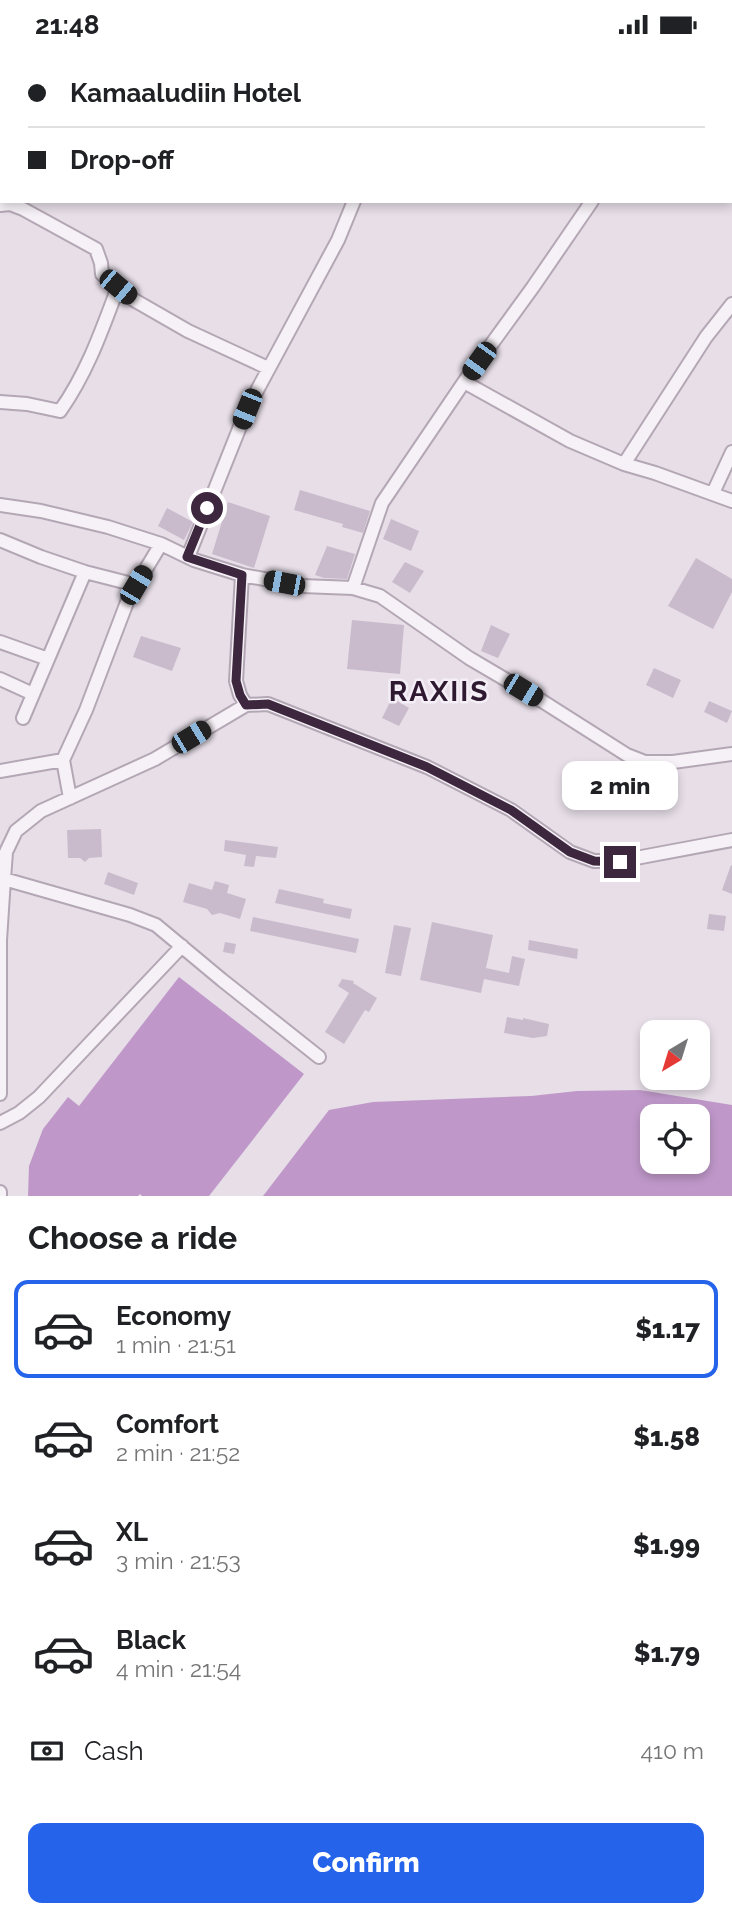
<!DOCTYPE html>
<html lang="en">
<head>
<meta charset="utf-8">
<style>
	:root { --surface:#fff; --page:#f2f2f2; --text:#202124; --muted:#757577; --line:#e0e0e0; --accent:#2563eb }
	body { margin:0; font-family:Raleway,sans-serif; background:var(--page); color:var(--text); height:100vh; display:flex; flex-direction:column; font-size:26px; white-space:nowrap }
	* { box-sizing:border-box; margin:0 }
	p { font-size:23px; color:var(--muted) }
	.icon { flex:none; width:38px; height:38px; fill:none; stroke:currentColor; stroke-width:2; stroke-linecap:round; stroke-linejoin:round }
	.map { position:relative; height:1147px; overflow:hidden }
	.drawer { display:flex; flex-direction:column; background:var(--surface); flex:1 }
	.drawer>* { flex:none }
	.guide { position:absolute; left:0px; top:0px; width:733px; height:154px; box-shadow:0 4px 10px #0003; display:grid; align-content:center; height:154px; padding:0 28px; background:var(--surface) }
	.needle { width:46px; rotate:218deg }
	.buttons { position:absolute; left:640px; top:971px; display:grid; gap:14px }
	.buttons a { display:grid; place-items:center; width:70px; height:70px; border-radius:14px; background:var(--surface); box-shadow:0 4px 10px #0003; font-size:35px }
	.end { position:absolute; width:32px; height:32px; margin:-16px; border:9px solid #3d273f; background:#fff; box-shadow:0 0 0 4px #fff }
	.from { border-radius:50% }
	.bubble { position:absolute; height:49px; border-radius:14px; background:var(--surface); box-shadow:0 4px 10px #0003; font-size:23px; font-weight:800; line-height:49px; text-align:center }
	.car { position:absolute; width:21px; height:42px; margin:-21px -10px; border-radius:9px; box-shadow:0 0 5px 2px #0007; background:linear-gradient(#222 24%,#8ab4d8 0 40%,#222 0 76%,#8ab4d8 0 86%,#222 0) }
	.guide b { display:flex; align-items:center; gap:24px; height:66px; font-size:26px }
	.guide b+b { border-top:2px solid var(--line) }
	.guide i { width:18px; height:18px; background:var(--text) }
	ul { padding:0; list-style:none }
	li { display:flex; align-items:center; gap:21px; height:98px; margin:0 14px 10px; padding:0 14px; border:4px solid transparent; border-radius:14px }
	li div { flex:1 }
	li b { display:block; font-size:26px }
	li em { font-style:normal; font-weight:800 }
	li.selected { border-color:var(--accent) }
	li>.icon { width:63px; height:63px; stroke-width:1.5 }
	h2 { padding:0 28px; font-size:32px; line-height:84px }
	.pay { display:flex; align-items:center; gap:18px; height:77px; padding:0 28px; font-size:26px }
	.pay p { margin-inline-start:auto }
	.button { display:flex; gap:14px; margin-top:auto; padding:14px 28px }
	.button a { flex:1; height:80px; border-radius:14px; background:var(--accent); color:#fff; font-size:28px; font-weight:800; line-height:80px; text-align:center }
	.status { display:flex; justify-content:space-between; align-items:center; height:49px; padding:0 35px; background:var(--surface); direction:ltr }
	.status svg { height:19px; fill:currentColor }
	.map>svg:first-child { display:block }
</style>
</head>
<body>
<div class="status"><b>21:48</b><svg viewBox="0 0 49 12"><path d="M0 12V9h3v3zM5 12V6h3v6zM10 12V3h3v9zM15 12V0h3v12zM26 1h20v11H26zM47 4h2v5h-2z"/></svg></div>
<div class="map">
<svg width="732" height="1147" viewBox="0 0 732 1147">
	<rect width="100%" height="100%" fill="#e7dee8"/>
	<path fill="#bf98c9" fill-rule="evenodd" d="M179 928 304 1025 209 1147H142L140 1145 138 1147H28L29 1117 43 1080 68 1048 79 1057Z
		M640 1041 732 1056V1147H263L329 1061 373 1053 531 1047 577 1042ZM653 1068H698V1113H653Z"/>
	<path fill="#c9bbcb" d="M300 441 370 462 363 484 342 478 343 475 294 461Z
		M228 453 270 467 254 519 212 505Z
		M167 459 193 473 184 491 158 477Z
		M391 470 419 482 411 502 383 490Z
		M327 497 355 505 347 530 324 529 315 526Z
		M696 509 732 530V543L713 580 668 557Z
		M405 513 424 522 410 544 392 533Z
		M352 571 404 576 400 625 347 620Z
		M491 576 510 585 498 609 481 602Z
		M141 587 181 599 172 622 133 608Z
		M654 619 681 631 673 649 646 636Z
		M392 649 409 659 399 677 382 669Z
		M709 652 732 662 727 674 704 663Z
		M101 780 102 808 89 809 85 813 80 809H68L67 781Z
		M225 791 278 798 276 809 256 807 254 818 244 817 246 806 224 802Z
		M731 816 732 817V845L722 841Z
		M108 823 138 834 134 846 104 835Z
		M215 832 229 836 227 844 246 850 240 870 220 864 212 866 207 860 183 853 189 834 212 841Z
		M279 840 324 850 323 854 352 860 350 870 275 854Z
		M709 865 726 867 724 882 707 880Z
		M253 868 359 890 356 904 250 882Z
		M432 873 493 886 486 919 509 924 512 907 525 910 519 937 484 930 481 944 420 931Z
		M394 876 411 879 401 927 385 924Z
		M529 891 578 900 577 910 528 901Z
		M225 893 236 895 234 905 223 903Z
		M342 930 354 932 353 934 377 949 369 963 365 961 344 995 325 983 349 944 338 937Z
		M507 968 523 971V969L549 975 547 987 533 989 504 984Z"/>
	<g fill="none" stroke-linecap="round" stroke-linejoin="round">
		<g stroke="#b4a7b5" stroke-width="16">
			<path id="minor" d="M99 0 102 2
				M316 0 318 2
				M538 0 541 2
				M15 2 16 0
				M414 2 415 0
				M695 2 697 0
				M0 29 2 26
				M0 84 2 87
				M732 131V132
				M0 156 10 155 23 160 96 200 101 214 102 225 134 251 188 282 268 319
				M464 333 570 392 624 415 655 424 732 452
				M0 353 27 355 60 362C87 324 102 281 118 238
				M624 415 706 288 732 255
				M713 444 732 403
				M0 456 41 462 108 478 161 495 194 511 242 526 302 537 353 539 380 547 469 609 542 652 627 706 645 713H673L732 705
				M0 491 41 508 85 523 136 536
				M188 508 247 360 338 191 354 152
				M242 526 236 632 240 646 246 656
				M353 539 382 454 464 333 533 238 592 152
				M0 593 48 610
				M0 630 33 645
				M23 669 85 523
				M0 722 63 711
				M70 749 63 711 86 661 129 548 161 495
				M4 830 130 866 156 876 222 931 319 1008
				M0 1045V891L4 830 6 803 16 782 41 762 155 710 246 656 268 655 427 718 511 761 570 803 594 812H620L732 791
				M0 1074 19 1064 39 1048 182 897
				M0 1143V1147"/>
		</g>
		<use href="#minor" stroke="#f6f1f6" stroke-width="12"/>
	</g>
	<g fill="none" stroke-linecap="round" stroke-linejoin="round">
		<path stroke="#3d273f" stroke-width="9" d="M207 459 187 508 242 526 236 632 240 646 246 656 268 655 427 718 511 761 570 803 594 812 620 813"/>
	</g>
	<g text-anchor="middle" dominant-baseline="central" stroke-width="5" stroke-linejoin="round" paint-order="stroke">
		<g font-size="28" font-weight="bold" letter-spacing="2" fill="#2e1930" stroke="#f4eef6">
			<text x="439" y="642">RAXIIS</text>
		</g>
	</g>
</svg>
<div class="buttons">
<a><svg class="needle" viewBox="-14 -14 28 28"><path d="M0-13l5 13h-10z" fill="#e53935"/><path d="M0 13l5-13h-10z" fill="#757577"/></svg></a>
<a><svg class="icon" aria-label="locate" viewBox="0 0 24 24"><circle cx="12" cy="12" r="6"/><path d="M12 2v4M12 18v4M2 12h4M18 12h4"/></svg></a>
</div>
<i class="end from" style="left:207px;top:459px"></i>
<i class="end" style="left:620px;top:813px"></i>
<div class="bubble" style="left:562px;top:712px;width:116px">2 min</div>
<i class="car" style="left:118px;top:238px;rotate:130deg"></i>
<i class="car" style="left:479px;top:312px;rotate:216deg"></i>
<i class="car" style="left:247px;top:360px;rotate:202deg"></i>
<i class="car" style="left:284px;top:534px;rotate:281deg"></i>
<i class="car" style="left:136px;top:536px;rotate:31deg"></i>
<i class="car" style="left:523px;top:641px;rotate:121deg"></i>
<i class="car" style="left:191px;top:688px;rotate:59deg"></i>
<div class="guide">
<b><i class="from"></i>Kamaaludiin Hotel</b>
<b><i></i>Drop-off</b>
</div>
</div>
<section class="drawer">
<h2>Choose a ride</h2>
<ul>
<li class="selected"><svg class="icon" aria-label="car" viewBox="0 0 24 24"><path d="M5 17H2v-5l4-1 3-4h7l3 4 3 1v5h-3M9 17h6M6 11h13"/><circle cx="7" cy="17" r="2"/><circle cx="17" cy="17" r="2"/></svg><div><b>Economy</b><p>1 min · 21:51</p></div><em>$1.17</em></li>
<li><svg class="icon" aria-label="car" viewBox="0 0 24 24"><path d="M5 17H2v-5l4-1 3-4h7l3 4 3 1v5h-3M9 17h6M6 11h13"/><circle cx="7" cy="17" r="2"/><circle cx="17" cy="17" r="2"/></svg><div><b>Comfort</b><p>2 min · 21:52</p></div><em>$1.58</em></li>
<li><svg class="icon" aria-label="car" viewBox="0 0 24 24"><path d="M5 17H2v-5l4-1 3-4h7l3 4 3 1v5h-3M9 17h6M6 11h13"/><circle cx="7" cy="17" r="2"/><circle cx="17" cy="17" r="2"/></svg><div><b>XL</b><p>3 min · 21:53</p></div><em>$1.99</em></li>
<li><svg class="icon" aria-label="car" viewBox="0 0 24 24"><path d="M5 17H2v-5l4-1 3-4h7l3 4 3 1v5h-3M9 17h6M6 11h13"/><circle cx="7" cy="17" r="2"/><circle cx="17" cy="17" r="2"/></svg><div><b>Black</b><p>4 min · 21:54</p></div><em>$1.79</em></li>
</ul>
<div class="pay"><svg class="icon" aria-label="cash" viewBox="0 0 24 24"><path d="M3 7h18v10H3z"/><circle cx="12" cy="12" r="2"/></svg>Cash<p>410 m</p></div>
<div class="button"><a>Confirm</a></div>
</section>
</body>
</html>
